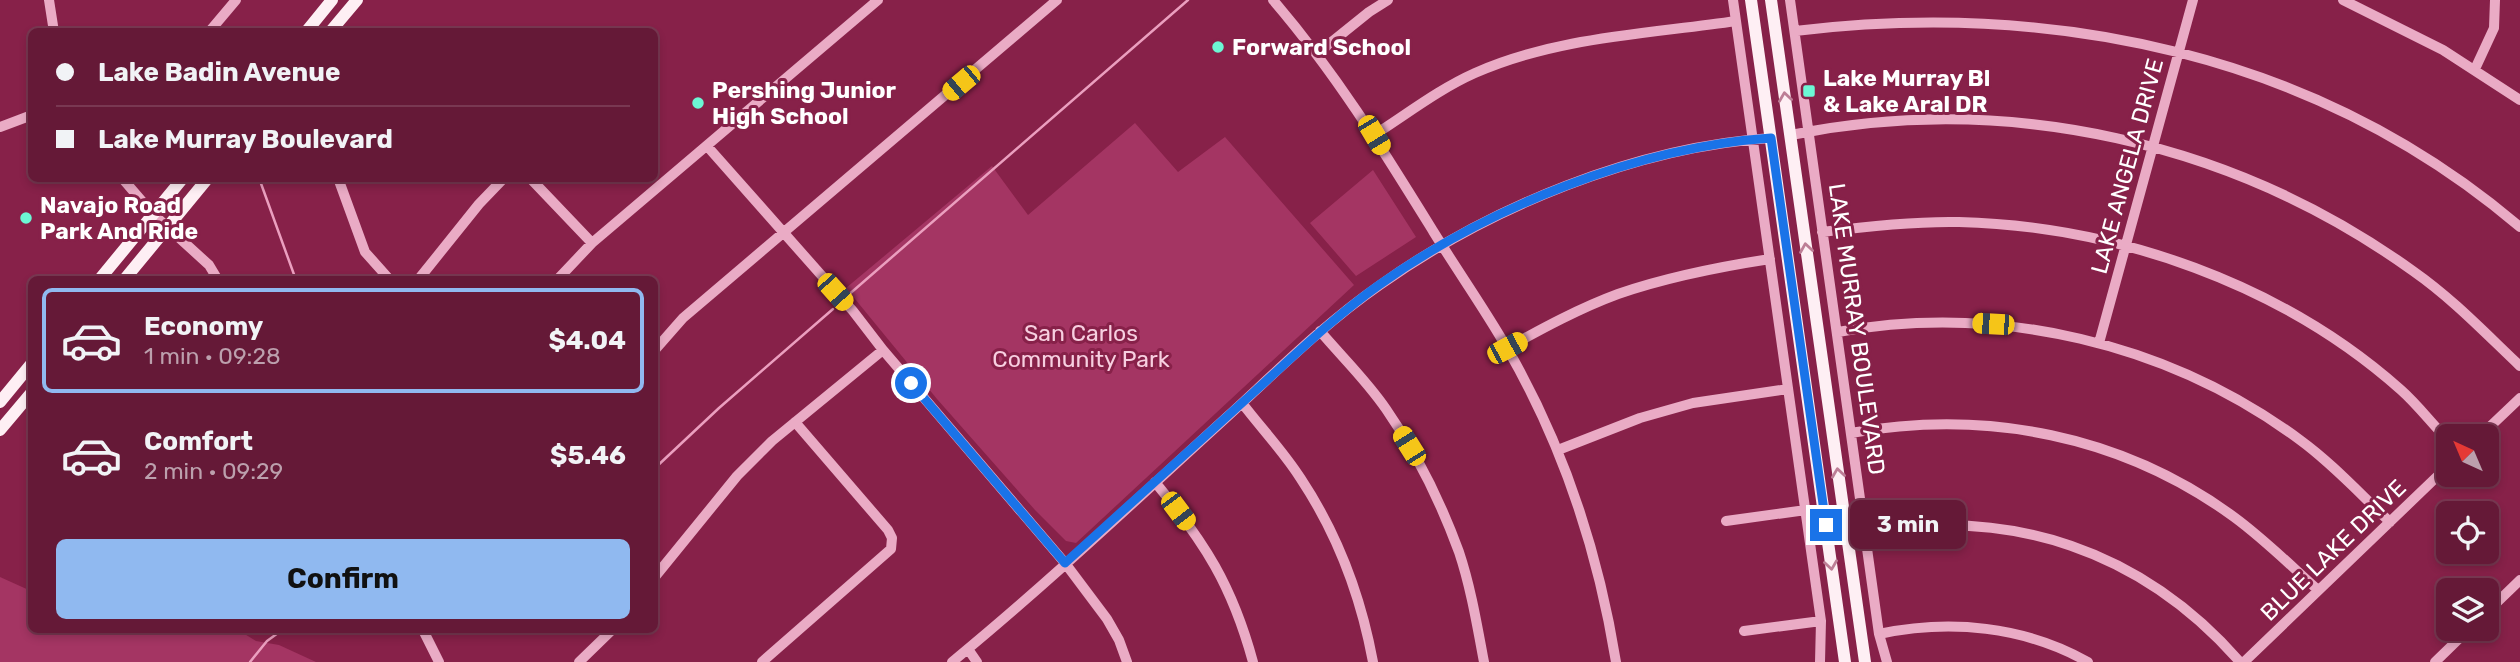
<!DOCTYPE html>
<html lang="en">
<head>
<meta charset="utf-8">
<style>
	:root { --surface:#651937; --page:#6d2642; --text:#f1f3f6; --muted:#bca0ad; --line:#793852; --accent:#90b9f0 }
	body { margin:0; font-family:Rubik,sans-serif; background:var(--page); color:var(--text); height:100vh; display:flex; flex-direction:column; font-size:26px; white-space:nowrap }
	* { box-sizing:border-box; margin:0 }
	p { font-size:23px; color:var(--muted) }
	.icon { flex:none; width:38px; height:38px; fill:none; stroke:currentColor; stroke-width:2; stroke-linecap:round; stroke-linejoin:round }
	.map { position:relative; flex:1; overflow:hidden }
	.sheet { position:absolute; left:28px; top:276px; width:630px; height:357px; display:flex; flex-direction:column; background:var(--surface); border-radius:10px; box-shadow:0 4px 10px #0003,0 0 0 2px var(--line) }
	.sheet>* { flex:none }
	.banner { position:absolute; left:28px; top:28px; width:630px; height:154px; border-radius:10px; box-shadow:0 4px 10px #0003,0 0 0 2px var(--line); display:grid; align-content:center; height:154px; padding:0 28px; background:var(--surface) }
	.needle { width:46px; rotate:316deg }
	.buttons { position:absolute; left:2436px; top:424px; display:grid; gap:14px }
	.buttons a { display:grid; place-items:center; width:63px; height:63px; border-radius:10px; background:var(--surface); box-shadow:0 4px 10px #0003,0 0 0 2px var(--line); font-size:35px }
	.end { position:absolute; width:32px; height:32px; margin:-16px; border:9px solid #1a73e8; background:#fff; box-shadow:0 0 0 4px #fff }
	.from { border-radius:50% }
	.bubble { position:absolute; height:49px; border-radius:10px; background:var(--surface); box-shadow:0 4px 10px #0003,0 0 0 2px var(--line); font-size:23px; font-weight:700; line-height:49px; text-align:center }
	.car { position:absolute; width:21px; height:42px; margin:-21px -10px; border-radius:9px; box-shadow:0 0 5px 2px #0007; background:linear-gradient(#f5c518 24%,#345 0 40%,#f5c518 0 76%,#345 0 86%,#f5c518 0) }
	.banner b { display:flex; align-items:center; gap:24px; height:66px; font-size:26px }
	.banner b+b { border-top:2px solid var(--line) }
	.banner i { width:18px; height:18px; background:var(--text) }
	ul { padding:12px 0 0; list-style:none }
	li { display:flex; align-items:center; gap:21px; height:105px; margin:0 14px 10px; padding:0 14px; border:4px solid transparent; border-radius:10px }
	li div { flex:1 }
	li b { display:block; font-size:26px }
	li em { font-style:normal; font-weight:700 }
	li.current { border-color:var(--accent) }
	li>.icon { width:63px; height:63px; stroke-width:1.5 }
	.primary-button { display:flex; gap:14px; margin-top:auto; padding:14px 28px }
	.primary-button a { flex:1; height:80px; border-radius:10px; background:var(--accent); color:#111; font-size:28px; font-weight:700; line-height:80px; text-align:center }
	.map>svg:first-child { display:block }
</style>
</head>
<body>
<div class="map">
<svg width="2520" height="662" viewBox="0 0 2520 662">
	<rect width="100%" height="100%" fill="#872149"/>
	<path fill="#a43563" d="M1135 123 1178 172 1225 137 1354 285 1076 543 1066 541 1035 510 937 399 846 288 992 166 1028 215Z
		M1373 170 1416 237 1356 276 1310 223Z
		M0 577 31 591 32 630H226L243 633 256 641 279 645 316 662H0Z"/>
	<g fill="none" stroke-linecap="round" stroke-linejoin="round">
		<path stroke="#eb9fbf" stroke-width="2.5" d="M259 178 296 280
			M846 297 1188 0
			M654 469 719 408 833 309
			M250 662 267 641 278 633"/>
		<path stroke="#eaabc5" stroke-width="10" d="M49 0 54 32
			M1273 0C1335 72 1383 150 1433 231 1457 270 1484 308 1507 348 1563 445 1598 551 1616 662
			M1733 0 1821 621 1820 662
			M1790 0 1879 634 1887 662
			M2343 0 2443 50 2520 100
			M1795 31C2055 0 2317 54 2520 227
			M209 32 236 0
			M1318 53 1369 12 1388 0
			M2475 69 2494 28 2495 0
			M0 127 32 115
			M1374 135C1407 114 1439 89 1475 73 1556 37 1648 34 1736 21
			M1791 135C2008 91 2234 142 2413 271 2453 299 2485 333 2520 366
			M707 146 853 311 883 350 1065 563 1107 619 1119 640 1127 662
			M122 178 153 214 209 265 218 280
			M338 178 365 252 390 280
			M530 178 592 243
			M1822 232C1868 226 1913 221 1959 222 2117 226 2282 284 2401 390 2418 405 2432 424 2448 440
			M418 280 479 204 504 178
			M557 280 592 243 878 0
			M1320 331C1342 357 1367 381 1386 409 1416 452 1441 503 1459 552 1471 588 1477 625 1484 662
			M1838 332C1999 303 2169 343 2300 440 2333 464 2361 495 2390 522
			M2099 343 2193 0
			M1507 348C1543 328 1580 308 1618 294 1667 277 1718 267 1770 259
			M654 351 683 318 1057 0
			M1242 403C1261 428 1284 452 1301 479 1338 535 1361 597 1373 662
			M1851 433C1986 409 2122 435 2234 517 2264 539 2290 565 2318 590
			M2480 436 2520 398
			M1558 450 1640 418 1693 403 1788 389
			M1155 482C1205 543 1232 585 1253 662
			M1726 521 1806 510
			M1865 533C2011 506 2143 551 2240 662
			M654 578 737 476 772 441 883 350
			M2487 612 2520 580
			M423 630 439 662
			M1744 631 1821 621
			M1879 634C1950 619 2024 626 2088 662
			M968 649 977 662
			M579 662 612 630
			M762 662 891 549 892 538 888 530 795 422
			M952 662C1047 584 1137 499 1228 416 1277 371 1325 323 1380 285 1490 207 1636 147 1771 138
			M2244 662 2448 466
			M2435 662 2470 628"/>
		<path stroke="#feeff4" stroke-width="12" d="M1751 0 1845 662
			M1771 0 1865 662
			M306 32 332 0
			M330 32 357 0
			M99 280 183 178
			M124 280 208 178
			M0 402 32 363
			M0 430 32 392"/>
	</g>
	<defs><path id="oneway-chevron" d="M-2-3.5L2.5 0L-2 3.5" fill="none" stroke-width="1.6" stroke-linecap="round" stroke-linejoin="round" transform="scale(1.75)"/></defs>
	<g stroke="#bd7e96">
		<use href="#oneway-chevron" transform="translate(1785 97) rotate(-98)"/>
		<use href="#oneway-chevron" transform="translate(1806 248) rotate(-99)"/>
		<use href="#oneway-chevron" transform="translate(1838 473) rotate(-98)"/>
		<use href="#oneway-chevron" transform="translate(1831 565) rotate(82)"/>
	</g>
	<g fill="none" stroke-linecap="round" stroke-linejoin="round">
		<path stroke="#1a73e8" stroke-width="9" d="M911 383 1065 563C1128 506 1191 449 1254 392 1295 355 1334 317 1379 285 1487 208 1637 147 1771 138L1826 525"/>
	</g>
	<g fill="#6cf7d4" stroke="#872149" stroke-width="2.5">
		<circle cx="1218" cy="47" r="7"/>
		<rect x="1802" y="84" width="14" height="14" rx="3.5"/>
		<circle cx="698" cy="103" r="7"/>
		<circle cx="26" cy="218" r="7"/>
	</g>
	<g text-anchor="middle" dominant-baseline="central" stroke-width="6" stroke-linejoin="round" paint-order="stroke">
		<g font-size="23" font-weight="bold" fill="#fff" stroke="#872149" text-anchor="start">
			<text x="1232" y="47">Forward School</text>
			<text x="1823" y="78">Lake Murray Bl<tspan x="1823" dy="26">&amp; Lake Aral DR</tspan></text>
			<text x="712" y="90">Pershing Junior<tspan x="712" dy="26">High School</tspan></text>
			<text x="40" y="205">Navajo Road<tspan x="40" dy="26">Park And Ride</tspan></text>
		</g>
		<g font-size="23" fill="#fff" stroke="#872149">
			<text transform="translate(2127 166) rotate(-75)">LAKE ANGELA DRIVE</text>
			<text transform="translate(1857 329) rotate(82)">LAKE MURRAY BOULEVARD</text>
			<text transform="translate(2333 550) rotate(-44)">BLUE LAKE DRIVE</text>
		</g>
		<g font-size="23" fill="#f7cfe0" stroke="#872149">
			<text x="1081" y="333">San Carlos<tspan x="1081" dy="26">Community Park</tspan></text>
		</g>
	</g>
</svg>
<div class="buttons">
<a><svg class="needle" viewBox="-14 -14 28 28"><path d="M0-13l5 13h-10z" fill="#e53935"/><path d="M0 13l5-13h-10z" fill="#bca0ad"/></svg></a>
<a><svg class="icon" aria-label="locate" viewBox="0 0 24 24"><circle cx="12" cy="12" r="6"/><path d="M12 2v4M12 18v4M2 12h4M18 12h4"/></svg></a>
<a><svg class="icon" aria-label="layers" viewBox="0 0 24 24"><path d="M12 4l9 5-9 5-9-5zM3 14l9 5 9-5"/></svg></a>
</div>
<i class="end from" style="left:911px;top:383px"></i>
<i class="end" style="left:1826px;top:525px"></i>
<div class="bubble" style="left:1850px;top:500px;width:116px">3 min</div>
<i class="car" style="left:961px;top:83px;rotate:230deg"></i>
<i class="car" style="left:1374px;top:135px;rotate:149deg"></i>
<i class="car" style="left:835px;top:292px;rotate:138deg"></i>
<i class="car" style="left:1993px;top:324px;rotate:273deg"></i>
<i class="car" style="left:1507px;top:348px;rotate:62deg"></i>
<i class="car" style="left:1409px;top:446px;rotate:328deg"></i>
<i class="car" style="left:1178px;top:511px;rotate:143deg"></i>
<div class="banner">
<b><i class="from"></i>Lake Badin Avenue</b>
<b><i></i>Lake Murray Boulevard</b>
</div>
<section class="sheet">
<ul>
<li class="current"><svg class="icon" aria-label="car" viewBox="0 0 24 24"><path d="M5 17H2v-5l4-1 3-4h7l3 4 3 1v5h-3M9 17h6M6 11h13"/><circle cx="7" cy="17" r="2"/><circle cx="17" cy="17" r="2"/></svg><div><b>Economy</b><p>1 min · 09:28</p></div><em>$4.04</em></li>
<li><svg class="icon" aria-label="car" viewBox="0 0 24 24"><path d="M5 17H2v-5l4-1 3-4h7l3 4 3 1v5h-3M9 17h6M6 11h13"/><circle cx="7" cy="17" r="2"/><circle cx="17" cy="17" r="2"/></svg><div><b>Comfort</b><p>2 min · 09:29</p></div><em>$5.46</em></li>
</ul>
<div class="primary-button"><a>Confirm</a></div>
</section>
</div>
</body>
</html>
